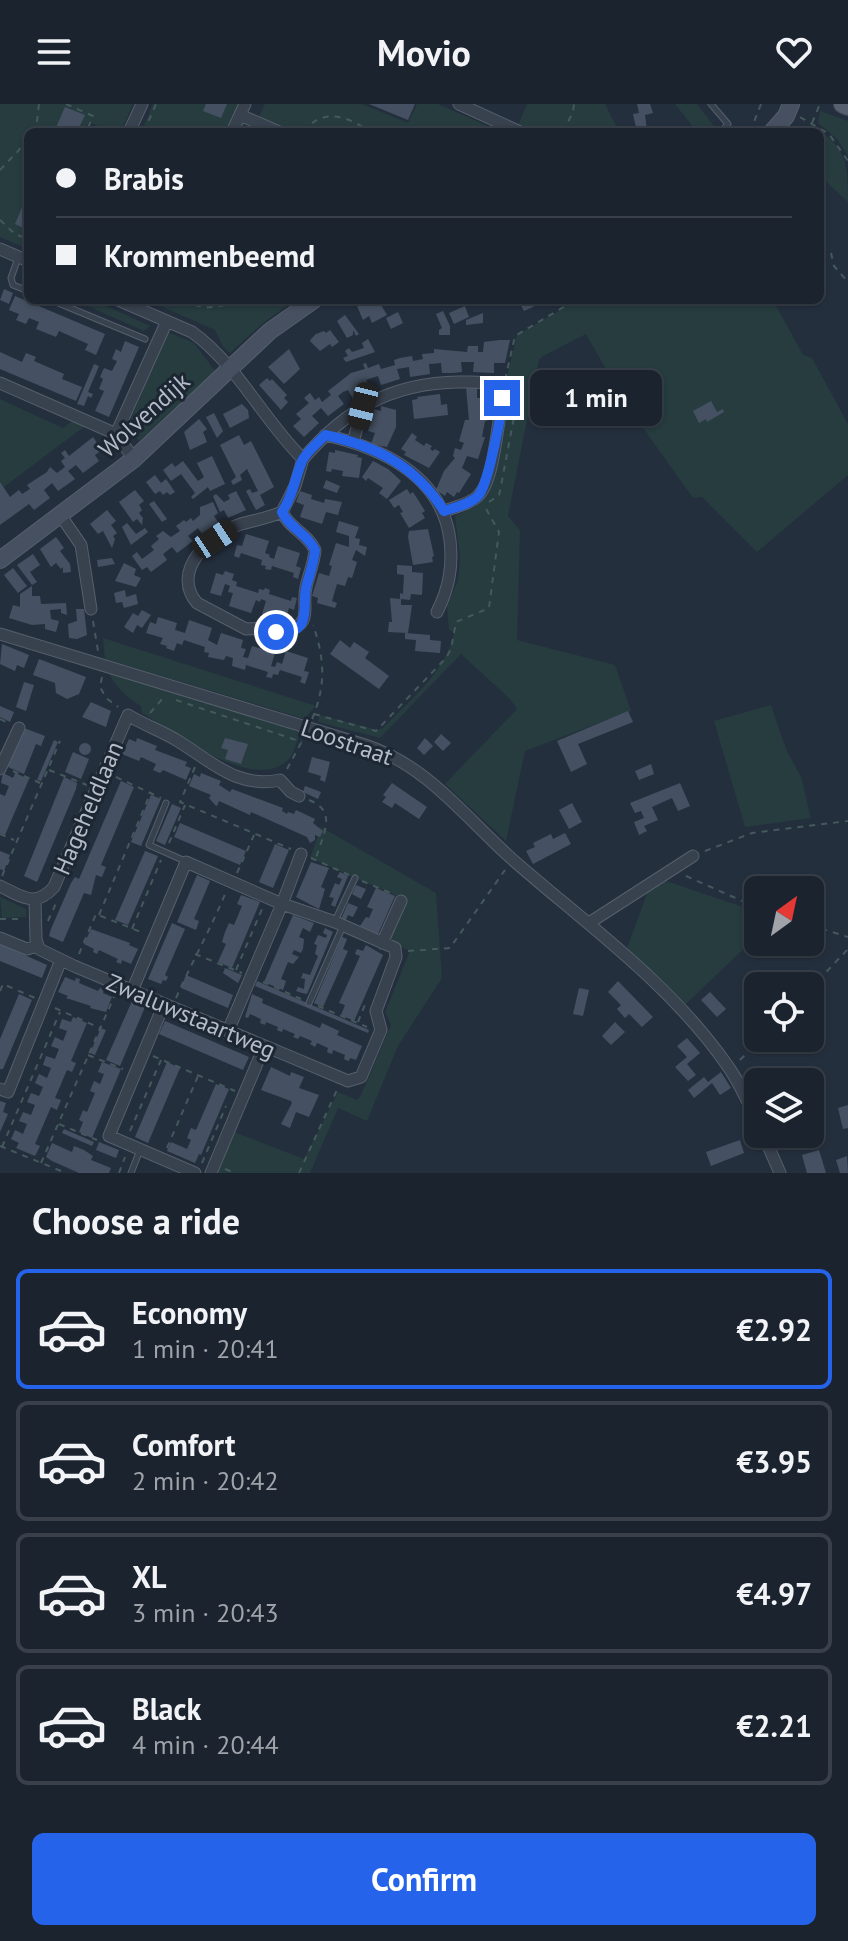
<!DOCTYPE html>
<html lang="en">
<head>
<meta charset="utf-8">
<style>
	:root { --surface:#1b232e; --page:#282f3a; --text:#f1f3f6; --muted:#a0a4aa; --line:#39404a; --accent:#2563eb }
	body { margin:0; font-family:"PT Sans",sans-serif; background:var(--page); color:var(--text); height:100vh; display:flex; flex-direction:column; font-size:30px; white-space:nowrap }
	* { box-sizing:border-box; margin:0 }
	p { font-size:26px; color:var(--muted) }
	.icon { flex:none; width:44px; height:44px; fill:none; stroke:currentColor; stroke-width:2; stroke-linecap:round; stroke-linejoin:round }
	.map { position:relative; height:1069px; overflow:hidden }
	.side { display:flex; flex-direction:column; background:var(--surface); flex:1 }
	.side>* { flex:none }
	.top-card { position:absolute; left:24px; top:24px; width:800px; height:176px; border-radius:12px; box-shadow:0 2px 6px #0004,0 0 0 2px var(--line); display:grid; align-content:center; height:176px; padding:0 32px; background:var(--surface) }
	.needle { width:52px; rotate:33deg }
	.fabs { position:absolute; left:744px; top:772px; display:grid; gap:16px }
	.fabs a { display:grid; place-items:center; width:80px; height:80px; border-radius:12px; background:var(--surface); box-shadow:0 2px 6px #0004,0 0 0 2px var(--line); font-size:40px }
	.end { position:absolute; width:36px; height:36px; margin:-18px; border:10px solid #2563eb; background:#fff; box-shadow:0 0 0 4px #fff }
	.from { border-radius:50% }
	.bubble { position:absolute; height:56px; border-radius:12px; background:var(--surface); box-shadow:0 2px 6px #0004,0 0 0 2px var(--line); font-size:26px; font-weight:700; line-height:56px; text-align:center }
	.car { position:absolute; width:24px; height:48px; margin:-24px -12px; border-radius:10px; box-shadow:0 0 6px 2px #0007; background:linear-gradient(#222 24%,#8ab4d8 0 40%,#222 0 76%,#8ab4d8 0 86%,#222 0) }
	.top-card b { display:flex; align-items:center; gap:28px; height:76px; font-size:30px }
	.top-card b+b { border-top:2px solid var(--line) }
	.top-card i { width:20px; height:20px; background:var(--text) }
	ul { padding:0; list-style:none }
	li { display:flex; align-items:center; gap:24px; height:120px; margin:0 16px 12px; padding:0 16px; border:4px solid var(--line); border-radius:12px }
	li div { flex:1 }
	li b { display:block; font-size:30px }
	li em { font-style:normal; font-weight:700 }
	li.selected { border-color:var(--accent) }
	li>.icon { width:72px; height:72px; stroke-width:1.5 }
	h2 { padding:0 32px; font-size:36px; line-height:96px }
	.action { display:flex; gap:16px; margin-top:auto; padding:16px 32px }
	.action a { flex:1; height:92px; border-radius:12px; background:var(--accent); color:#fff; font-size:32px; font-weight:700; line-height:92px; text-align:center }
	header { display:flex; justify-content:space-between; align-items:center; height:104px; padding:0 32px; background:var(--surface); font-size:36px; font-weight:700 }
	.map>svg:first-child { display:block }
</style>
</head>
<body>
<header><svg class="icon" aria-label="menu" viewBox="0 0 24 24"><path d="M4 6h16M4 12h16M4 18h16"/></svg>Movio<svg class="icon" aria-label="heart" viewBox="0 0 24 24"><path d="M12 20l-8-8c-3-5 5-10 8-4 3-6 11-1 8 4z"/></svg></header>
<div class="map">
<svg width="848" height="1069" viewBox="0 0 848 1069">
	<rect width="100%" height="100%" fill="#242f3e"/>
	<path fill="#263c3f" d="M0 0H133L121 28H112L89 18 84 28H28V145L0 133Z
		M153 0H241L235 16 258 28H141Z
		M265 0H362L408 19 417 0H438L501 28H289L258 15Z
		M527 0H605L619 28H530L518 21Z
		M675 0H697L717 26 715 28H697Z
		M820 7 848 17V52L837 35 818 19Z
		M815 24C848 43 848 63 848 98L820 72V28H811Z
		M74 196H93L150 222 144 227Z
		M147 196H295L263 219 230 249 223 243 215 226Z
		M563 196H773L803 251 812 254 848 320V371L757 448 702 393 693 394 626 300 586 230 543 252 539 256 508 412 520 426 517 536 615 561 631 607 525 647 506 737 445 680 517 605 510 595 461 550 380 634 318 618 320 611 378 626 383 624C409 597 447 567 454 528L449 526 447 502 458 476 460 453 455 412 475 403 488 386 505 305 507 292 505 281 517 231 564 204Z
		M168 228 194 239 215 267 139 337 128 321Z
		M0 295 63 324 77 314 89 319 0 386Z
		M103 534 313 601 315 602 305 615 105 555Z
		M108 566 301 628C297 636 294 650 288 656 254 690 172 627 142 609L141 602C127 594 113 581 108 566Z
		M771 601 786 645 801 673 811 714 745 723 714 617Z
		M321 723 436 789 442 874 398 942 367 1017 338 1004 310 1069H218L234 1028 304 1055 338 988 357 996 361 991 391 921 385 908 410 847 388 837 406 796 310 754Z
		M663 776 758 808V831L685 901 627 844 649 784Z
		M0 793 26 805V813L2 814Z"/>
	<path fill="#455162" d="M206 0H227L221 14 203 7Z
		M369 0H415L408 16Z
		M637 0H650L653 9 645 11 647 26 645 28H637L633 10 639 9Z
		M65 3 85 11 77 28H54Z
		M28 89V126L15 120Z
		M4 185 13 189 9 200 0 196Z
		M15 192 105 230 96 251 85 246 88 240 59 227 56 233 36 225 39 218 29 214 26 220 16 216 19 210 9 206Z
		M365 196H378L387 211 372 219 369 212 363 216 357 202Z
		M518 196H532L535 202 524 207Z
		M465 202 469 213 454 220 449 209Z
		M443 207 450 222V231H439V226L442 224 436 210Z
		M398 208 403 219 391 225 386 214Z
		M483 209V219L466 221V216Z
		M345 211 359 230 356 232 353 226V231L347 234 337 217Z
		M330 226 339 238 332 243 330 240 320 247 310 237 311 235 316 230 324 227 326 229Z
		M368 235 375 248 346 258 343 254 348 252 345 247 349 244 352 248 364 244 362 239Z
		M500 236H510L505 259H494V269L473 268 474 258H461L462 268 452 269H442L441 259 429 260 430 270 410 273 409 263 397 265 400 275 381 281 378 272 366 276 371 285 353 295 348 286 343 288 338 292 344 300 328 312 321 304 312 312 319 319 304 333 293 322 301 315 296 310 309 299 304 294 310 289 315 296 319 293 322 298 331 291 328 287 351 269 365 265 363 260 366 259 368 264 379 260 381 265 395 261 394 256 400 254 412 252 413 257 423 255 422 250 434 249V245L467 248 468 242H478V248H483L484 238Z
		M125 237 139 243 109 313 95 307 104 287 99 285 103 275 100 273 104 264 112 267 117 257 112 255 116 245 121 248Z
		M289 245 300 265 284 280 268 263Z
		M0 248 22 258 26 249 36 253 34 257 64 270 62 275 82 283 76 297 0 265Z
		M94 260 99 262 88 288 93 290 91 294 88 292 84 302 77 300Z
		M267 274 270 277 272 275 287 291 284 294 288 298 281 306 259 281Z
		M466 283 477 284V294H488L487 317H485L482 333H485L478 355 467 352 462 364 471 370 459 389 457 388 454 393 447 388 445 392 436 386 444 367 455 354 453 352 455 344 461 346 464 339 459 337 465 316H469Z
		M440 290 441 301 447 300 448 311 414 315 412 296 418 295 417 293Z
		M711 297 717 308 723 305 724 308 707 318 706 315 699 319 693 307Z
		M242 300 248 306 249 314 230 324 223 310Z
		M381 302 396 306V323L387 343 371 340 375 329 368 327 374 305 381 307Z
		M214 309 223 327 217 334 206 313Z
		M199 315 207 325 203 328 207 338 190 346 184 328Z
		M412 329 417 333 415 336 424 342 426 339 432 342 430 345 433 347 435 345 440 348 429 364 404 351 406 348 401 345Z
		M239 331 244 341 251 337 274 383 260 391 265 401 256 406 246 387 250 385 252 389 258 387 247 365 240 371 242 376 233 381 231 377 236 373 220 341Z
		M93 333 102 346 95 351 99 357 83 369 76 361 68 367 75 375 58 387 52 379 44 386 50 394 34 406 29 400 0 421V378L10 393 19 386 22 390 30 385 27 381 47 368 50 363 57 369 65 363 61 357 65 354 61 349 65 346 69 352Z
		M335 346 358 351 357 353 362 354 359 374 342 372 343 367 332 365 331 368 326 367 329 348 335 349Z
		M212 352 225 380 210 387 208 383 193 395 191 393 195 389 181 370 171 377 163 366 172 359 175 363 183 357 198 377 204 373 197 359Z
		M373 357 388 365 401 377 387 395 379 389 383 384 368 374 366 377 362 373Z
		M155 371 161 379 166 375 175 388 170 391 167 388 163 391 160 387 155 390 146 378Z
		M326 376 340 382 337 389 323 384Z
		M407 385 410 390 413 388 425 407 422 409 425 414 409 424 400 409 403 408 399 401 394 404 389 396Z
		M135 386 144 397 139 401 142 406 139 409 143 414 142 421 137 415 133 418 119 398Z
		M236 387 246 406 228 414 224 406 220 408 213 392 216 390 224 398 230 395 228 391Z
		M300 387 312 391 311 395 324 399 325 395 342 398 338 411 326 408 322 420 300 413 304 401 296 398Z
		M154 397 167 415 162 418 149 400Z
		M213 398 218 409 214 412 218 418 202 430 198 424 188 432 193 437 177 449 172 443 163 450 167 456 151 468 147 463 142 466 132 452 137 448 142 455 154 446 151 442 159 435 156 432 163 427 171 433 180 427 176 422 184 416 186 418 191 414 193 417 200 411V403Z
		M107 406 116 417 111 421 117 429 113 432 115 435 112 444 103 427 98 430 90 420Z
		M339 417 359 423 355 434 360 435 359 441 367 443 365 452 356 446 352 456 357 458 352 474 348 473 345 482 337 480 332 497 337 499 335 504 317 499 318 494 312 492 319 469 329 472 332 462 329 461 336 439 349 443V432L336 428Z
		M127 419 136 430 145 424 148 428 131 441 122 423Z
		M428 425 434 452 432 453 433 458 413 461 408 433 409 427Z
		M246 430 269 437 265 449 270 451 269 453 274 455 278 442 300 449 296 462 301 464 298 475 293 473 294 469 272 462 271 466 265 465 266 462 261 461 262 456 241 449 239 454 234 452 237 441 242 442Z
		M56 433 64 444 60 447 70 460 71 468 63 469V463L61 465 56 459 51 463 40 445Z
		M33 450 40 461 30 468 37 478 32 481 17 461Z
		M112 454 115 460 98 463 97 456Z
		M124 459 136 465 134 471 141 474 136 483 115 477Z
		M397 461 412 462V468L423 469 422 491 411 490 410 496 401 495V501H412L408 529 388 528 389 518H392L390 494 400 495V489L403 490 404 471 397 470Z
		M13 464 27 482 18 489 4 471Z
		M225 467 234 470 232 476 237 478 236 482 258 489 259 485 264 486 265 484 270 486 269 490 291 497 292 493 297 494 294 506 289 504 285 517 262 510 266 497 261 495 260 498 256 496 251 509 229 502 233 489 228 488 230 482 225 480 221 492 210 489 216 469 223 471Z
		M32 482V492H40L41 500 66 499 67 511 61 509V505L50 506 51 515 59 517 56 528 45 525V520L32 521 9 514 13 501 20 503V490Z
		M125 486 126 493 136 490 138 500 124 504 122 498 116 499 114 489Z
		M76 505H84L87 531 77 535 69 534 68 520 77 517Z
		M142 506 151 511 142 524 137 521 133 529 124 523 133 509 138 512Z
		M158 513 177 519 175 526 185 529 189 516 212 524 208 536 217 541 221 529 243 536 241 544 246 545 243 553 248 554 252 542 275 549 271 562 275 563 277 558 282 560 286 547 308 554 304 567 309 568 305 580 300 578 302 573 280 566 278 571 273 570 272 574 266 573 268 568 246 561 245 566 232 562 233 554 226 552 224 556 208 553 209 549 204 548 205 543 184 536 182 541 177 539 174 547 166 544 167 542 160 540 163 534 146 529 150 518 156 520Z
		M405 529 430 531V536L441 537 440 549 415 547 416 536 405 535Z
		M340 536 350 544 354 538 369 548 365 554 389 572 379 585 330 550Z
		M2 540 29 551 24 564 17 561 15 567 0 560Z
		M39 555 86 573 79 590 67 595 56 589 55 579 33 571Z
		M24 578 34 581 26 607 16 603Z
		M91 598 111 607 106 623 82 613Z
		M0 602 14 608 10 618 0 613Z
		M628 607 633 618 578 640 587 660 571 668 557 637Z
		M24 624 45 632 41 642 36 640 24 670 8 663Z
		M441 630 451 639 443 647 434 638Z
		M137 634 157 642 155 646 187 658 185 662 191 664 186 676 163 666 160 669 153 666 156 660 141 653 139 657 122 650 129 635 136 638Z
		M225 634 248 640 241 660 225 655 228 646 221 644Z
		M425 634 433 642 424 651 417 644Z
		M54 636 58 638 41 677 37 676Z
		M79 645a6 6 0 1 1 12 0a6 6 0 1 1-12 0Z
		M73 648 89 655 81 675 65 668Z
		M312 653 330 658 325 678 320 676 321 672 308 668Z
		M651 660 654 670 639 676 635 667Z
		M3 669 13 674 15 669 29 675 5 731 0 729V690L5 692 9 682 1 679Z
		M201 669 221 677 219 681 230 688 232 685 283 704 282 707 287 710 288 708 294 710 296 706 315 715 313 719 323 727 320 733 315 731V736L310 739 307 733 251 708 250 711 219 697 217 702 215 701 209 694 211 691 189 682 194 670 200 673Z
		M64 673 77 679 76 685 37 778 24 772Z
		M121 677 134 683 101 761 106 763 102 773 96 771 91 791 84 789 63 838 49 832 51 825 71 779 75 773 79 775Z
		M392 679 427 703 419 715 395 699 392 704 382 698 386 693 383 691Z
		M680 679 690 702 678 707 672 694 652 703 658 716 644 722 647 727 639 731 634 718 644 714 641 707 635 709 630 699Z
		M305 682 321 688 318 695 303 688Z
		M151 691 161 695 141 742 131 738Z
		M572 699 582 718 569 725 559 706Z
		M172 700 181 704 165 741 156 737Z
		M180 719 246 747 240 761 174 733Z
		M565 729 571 740 533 760 526 747 535 743 533 739 551 730 553 735Z
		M275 740 289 746 273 784 259 778Z
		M0 747 10 751 4 767 0 765Z
		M145 747 158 752 128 821 115 816Z
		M311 758 329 764 321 783 325 785 319 805 296 793Z
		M340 768 348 772 335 803 331 801 334 794 329 793 335 779 339 781 342 775 337 773Z
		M197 771 210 777 194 815 199 817 196 826 177 818Z
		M356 781 366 785 361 795 352 790Z
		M376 784 395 792 378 830 360 822 366 813 369 814 373 805 367 803Z
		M241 791 260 798 232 864 218 858 226 840 222 838 225 828 229 819 234 821 242 802 237 800Z
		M348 799 358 803 353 813 348 811 346 816 341 815Z
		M293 811 314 819 310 828 303 824 299 833 304 835 303 845 301 849 294 846 292 850 299 853 293 860 288 858 281 875 286 877 283 886 264 878Z
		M172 819 185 825 165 871 168 873 166 877 163 876 161 880 148 875Z
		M325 824 333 828 307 890 302 889 296 887 298 883 304 885 305 875 301 874 303 869 310 871 318 852 315 850 317 841 314 840 318 831 326 834 327 831 323 829Z
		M91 825 130 839 129 841 138 845 131 860 122 856 121 860 116 858 118 855 99 846 97 850 93 848 94 845 84 840Z
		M342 833 347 835 343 845 348 847 323 903 314 899Z
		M759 838H777L766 849 757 840Z
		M0 840 47 861 42 874 0 857Z
		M366 841 383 851 354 917 341 911 345 901 339 899 360 852 355 850 357 845 363 847Z
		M225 864 242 871 238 879 223 869Z
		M186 871 233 891 228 904 181 884Z
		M65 873 75 877 76 874 80 875 79 879 98 887 100 884 104 886 103 889 112 893 106 908 90 904 91 902 66 894 68 892 58 888Z
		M257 877 369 926 368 929 255 882Z
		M618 877 653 913 642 923 629 910 625 914 617 905 621 901 608 888Z
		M579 884 589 886 583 912 573 910Z
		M710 888 726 905 717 913 701 896Z
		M19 890 32 896 3 965H0V935Z
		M252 890 263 895 262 899 320 924 322 919 339 927 337 931 362 942 356 956 350 954 349 957 346 956 344 955 345 951 333 946 332 950 329 949 327 948 328 944 317 939 315 943 310 940 312 937 300 932 298 935 293 933 295 930 283 925 282 928 279 927 277 926 278 923 266 918 265 921 260 919 261 915 250 910 248 914 245 913Z
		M132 897 145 903 120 962 106 956Z
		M73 913 87 919 71 957 76 959 72 968 67 966 55 994 61 996 57 1006 51 1003 35 1040 40 1042 35 1052 16 1044 19 1039 11 1035 15 1026 23 1030 27 1020 19 1017 23 1008 31 1011 35 1001 27 998 31 989 39 992 41 988 43 983 35 979 39 970 47 974 51 964 43 961 46 952 55 955 59 945 51 942 55 933 63 937 67 927 59 924 62 915 71 918Z
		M165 917 249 953 243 966 159 930Z
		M615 918 625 928 611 941 602 932Z
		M101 924 106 926 95 951 90 949Z
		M687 934 700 949 687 960 696 971 688 977 675 963 687 953 677 942Z
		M102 958 121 965 92 1034 79 1028 83 1018 79 1016 83 1006 87 1008 95 989 90 987 94 977 100 980 104 970 98 968Z
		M167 958 180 964 148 1039 135 1033Z
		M271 963 290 972 291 968 304 973 299 984 319 991 309 1013 296 1008 290 1024 281 1020 292 999 291 997 261 986Z
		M721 968 731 984 720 991 712 979 694 994 688 986 704 973 708 978Z
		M760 972 763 978H758V997L749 977Z
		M216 980 229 985 201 1051 199 1050 195 1059 167 1047 171 1038 187 1045 191 1036 187 1034 191 1024 196 1026Z
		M0 997 6 999 3 1008 8 1010 0 1028Z
		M848 1001V1024L843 1025 838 1004Z
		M64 1025 94 1038 92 1042 62 1029Z
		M740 1036 744 1049 711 1062 706 1048Z
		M99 1038 119 1046 116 1054 96 1046Z
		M52 1039 72 1048 74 1042 84 1046 93 1052 91 1056 111 1064 109 1069H79L52 1057 46 1053Z
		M819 1046 826 1069H807L802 1051Z
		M847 1052 848 1069H840L836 1056Z"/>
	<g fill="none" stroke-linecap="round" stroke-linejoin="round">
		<g stroke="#565f6c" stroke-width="7">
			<path id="lane" d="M711 0 728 20 721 28
				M18 154 11 174 13 181 28 187
				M51 196 145 235
				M166 699 149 741 185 757
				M335 817 355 774
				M309 899 343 822
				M131 1069 140 1046"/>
		</g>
		<g stroke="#565f6c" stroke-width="13">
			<path id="street" d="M459 0 520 28
				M240 11 279 28
				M129 28 142 0
				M232 28 245 0
				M0 145 28 157
				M118 196 192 228C237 260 264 317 303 355L295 382 282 408C268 414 255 416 241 420 210 430 170 467 197 499L246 525 263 524 284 529C315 518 301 506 306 483 309 470 314 459 315 446 307 429 290 425 282 408
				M0 279 116 330 134 355
				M116 330 167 217
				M325 331C382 344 442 372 450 436 453 463 449 484 437 508
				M353 338 363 302
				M303 355C346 305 391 279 459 278 473 278 488 276 500 287L502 300C497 321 494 377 478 392 470 400 455 403 444 407
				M61 412 81 441 91 505
				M0 530 365 641C427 661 465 713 512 755 586 820 670 879 727 961 740 979 749 1000 758 1020
				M0 665 19 624
				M0 782C23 793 35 804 54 783L128 611C144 621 162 627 178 637 212 658 238 685 280 676L291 688 299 692
				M35 796 36 835 39 845 74 862 348 977 361 973 381 926 376 907 396 853 395 844 335 818 282 800 301 750
				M589 819 693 752
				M0 834 27 845 37 842
				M382 839 401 797
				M132 887 186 758 282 800 228 927
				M164 900 109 1032 195 1069
				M0 985 8 988 61 856
				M763 1030 780 1069
				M211 1069 264 943"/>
		</g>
		<g stroke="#565f6c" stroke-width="18">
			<path id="secondary" d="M772 28 786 12 791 0
				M0 456 134 355 270 227 314 196"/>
		</g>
		<g stroke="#414a57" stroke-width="20">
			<path id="primary" d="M843 0 848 2"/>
		</g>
		<path stroke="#44595c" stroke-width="2" stroke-dasharray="6 6" stroke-linecap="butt" d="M66 0 93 12 88 24 91 28
			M800 13 829 30 848 57
			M30 28 37 17 39 0
			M144 28 156 0
			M304 28C321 3 349 12 370 28
			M563 28 573 8 574 0
			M750 28 761 0
			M804 28 812 19 820 0
			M0 66 19 46 28 31
			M0 116 15 130 28 135
			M831 149 834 162 848 178
			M184 196C202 207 219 204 239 196
			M505 276 515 232 567 201 568 196
			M489 398 499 391 500 387 518 292 511 282
			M93 517 98 547
			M102 573 100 583 106 594 118 603
			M176 596 302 638
			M150 609 164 593
			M314 610 376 627 446 554 451 545 456 518 489 504 499 428 485 403
			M0 615 10 620
			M312 615C326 582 325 555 313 521
			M195 663 180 698 291 745
			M287 665 301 639
			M49 666 87 681
			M13 667 40 679
			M116 673 161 694
			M309 696C338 707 323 730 316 754
			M0 730 14 736
			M169 739 185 701
			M705 747 752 729 848 717
			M311 754 349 771
			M237 769 254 731
			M2 772 60 637
			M686 772 758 804
			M362 777 393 790
			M99 811 151 688
			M0 815H22
			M48 817 57 797
			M810 821 848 833
			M132 825 161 756
			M408 847 450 844 505 766
			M79 850 96 810 143 829
			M195 850 242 869
			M236 866 262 805
			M263 878 301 895
			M810 885 848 845
			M0 887 3 880 35 894
			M176 894C192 858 211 824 226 788
			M318 902 367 923
			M55 904 100 924
			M358 918 366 898
			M88 951 123 965
			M153 952 235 987
			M740 956 762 934
			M59 1020 97 1036
			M130 1027 161 956
			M0 1042 66 1069
			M2 1043 60 908
			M167 1044 198 972
			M41 1059 114 893
			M202 1059 226 1002
			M225 1065 235 1069
			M119 1069 125 1053
			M299 1069 337 986"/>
		<use href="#lane" stroke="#38414e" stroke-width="5"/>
		<use href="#street" stroke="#38414e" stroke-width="11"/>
		<use href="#secondary" stroke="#465061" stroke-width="16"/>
		<use href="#primary" stroke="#56606e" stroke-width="18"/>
	</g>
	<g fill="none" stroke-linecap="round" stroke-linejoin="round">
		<path stroke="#2563eb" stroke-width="10" d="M276 528C313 531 302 504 306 484 309 471 314 459 315 446 307 429 290 425 282 408 293 392 295 374 302 357 307 347 318 339 325 331 376 342 416 362 444 407 455 403 469 401 478 392 488 382 502 309 502 294"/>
	</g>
	<g text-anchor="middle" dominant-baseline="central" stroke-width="6" stroke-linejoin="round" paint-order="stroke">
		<g font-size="24" fill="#b4bcc9" stroke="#1d2633">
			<text transform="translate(144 311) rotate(-42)">Wolvendijk</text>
			<text transform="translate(347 638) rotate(19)">Loostraat</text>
			<text transform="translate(88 704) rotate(-67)">Hageheldlaan</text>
			<text transform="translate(191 912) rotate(23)">Zwaluwstaartweg</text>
		</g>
	</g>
</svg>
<div class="fabs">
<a><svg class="needle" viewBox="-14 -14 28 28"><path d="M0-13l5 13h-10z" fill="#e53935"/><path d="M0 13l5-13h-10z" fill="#a0a4aa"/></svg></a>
<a><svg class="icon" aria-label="locate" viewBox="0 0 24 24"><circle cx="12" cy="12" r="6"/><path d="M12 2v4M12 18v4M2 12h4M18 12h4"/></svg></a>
<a><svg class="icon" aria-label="layers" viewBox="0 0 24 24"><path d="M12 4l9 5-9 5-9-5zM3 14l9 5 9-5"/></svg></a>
</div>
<i class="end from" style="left:276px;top:528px"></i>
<i class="end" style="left:502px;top:294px"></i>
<div class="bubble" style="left:530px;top:266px;width:132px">1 min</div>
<i class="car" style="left:363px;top:302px;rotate:194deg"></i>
<i class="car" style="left:215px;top:435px;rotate:57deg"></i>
<div class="top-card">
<b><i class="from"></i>Brabis</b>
<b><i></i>Krommenbeemd</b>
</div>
</div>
<section class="side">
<h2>Choose a ride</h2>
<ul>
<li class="selected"><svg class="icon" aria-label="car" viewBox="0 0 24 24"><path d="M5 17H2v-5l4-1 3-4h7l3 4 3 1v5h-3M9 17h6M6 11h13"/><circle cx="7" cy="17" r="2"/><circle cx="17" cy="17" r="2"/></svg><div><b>Economy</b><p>1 min · 20:41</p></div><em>€2.92</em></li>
<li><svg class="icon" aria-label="car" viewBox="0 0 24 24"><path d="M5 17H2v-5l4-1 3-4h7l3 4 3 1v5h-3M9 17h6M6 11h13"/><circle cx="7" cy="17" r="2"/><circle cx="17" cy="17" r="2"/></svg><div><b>Comfort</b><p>2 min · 20:42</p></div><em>€3.95</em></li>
<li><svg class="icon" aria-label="car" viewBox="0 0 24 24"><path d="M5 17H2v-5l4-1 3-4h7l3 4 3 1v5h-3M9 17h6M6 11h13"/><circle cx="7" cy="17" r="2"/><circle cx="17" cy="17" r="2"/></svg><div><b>XL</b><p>3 min · 20:43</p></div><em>€4.97</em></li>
<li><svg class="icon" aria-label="car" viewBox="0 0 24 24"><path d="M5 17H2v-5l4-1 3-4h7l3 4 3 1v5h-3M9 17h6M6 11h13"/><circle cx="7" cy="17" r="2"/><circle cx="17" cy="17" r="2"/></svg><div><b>Black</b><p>4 min · 20:44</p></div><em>€2.21</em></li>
</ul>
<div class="action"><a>Confirm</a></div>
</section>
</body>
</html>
